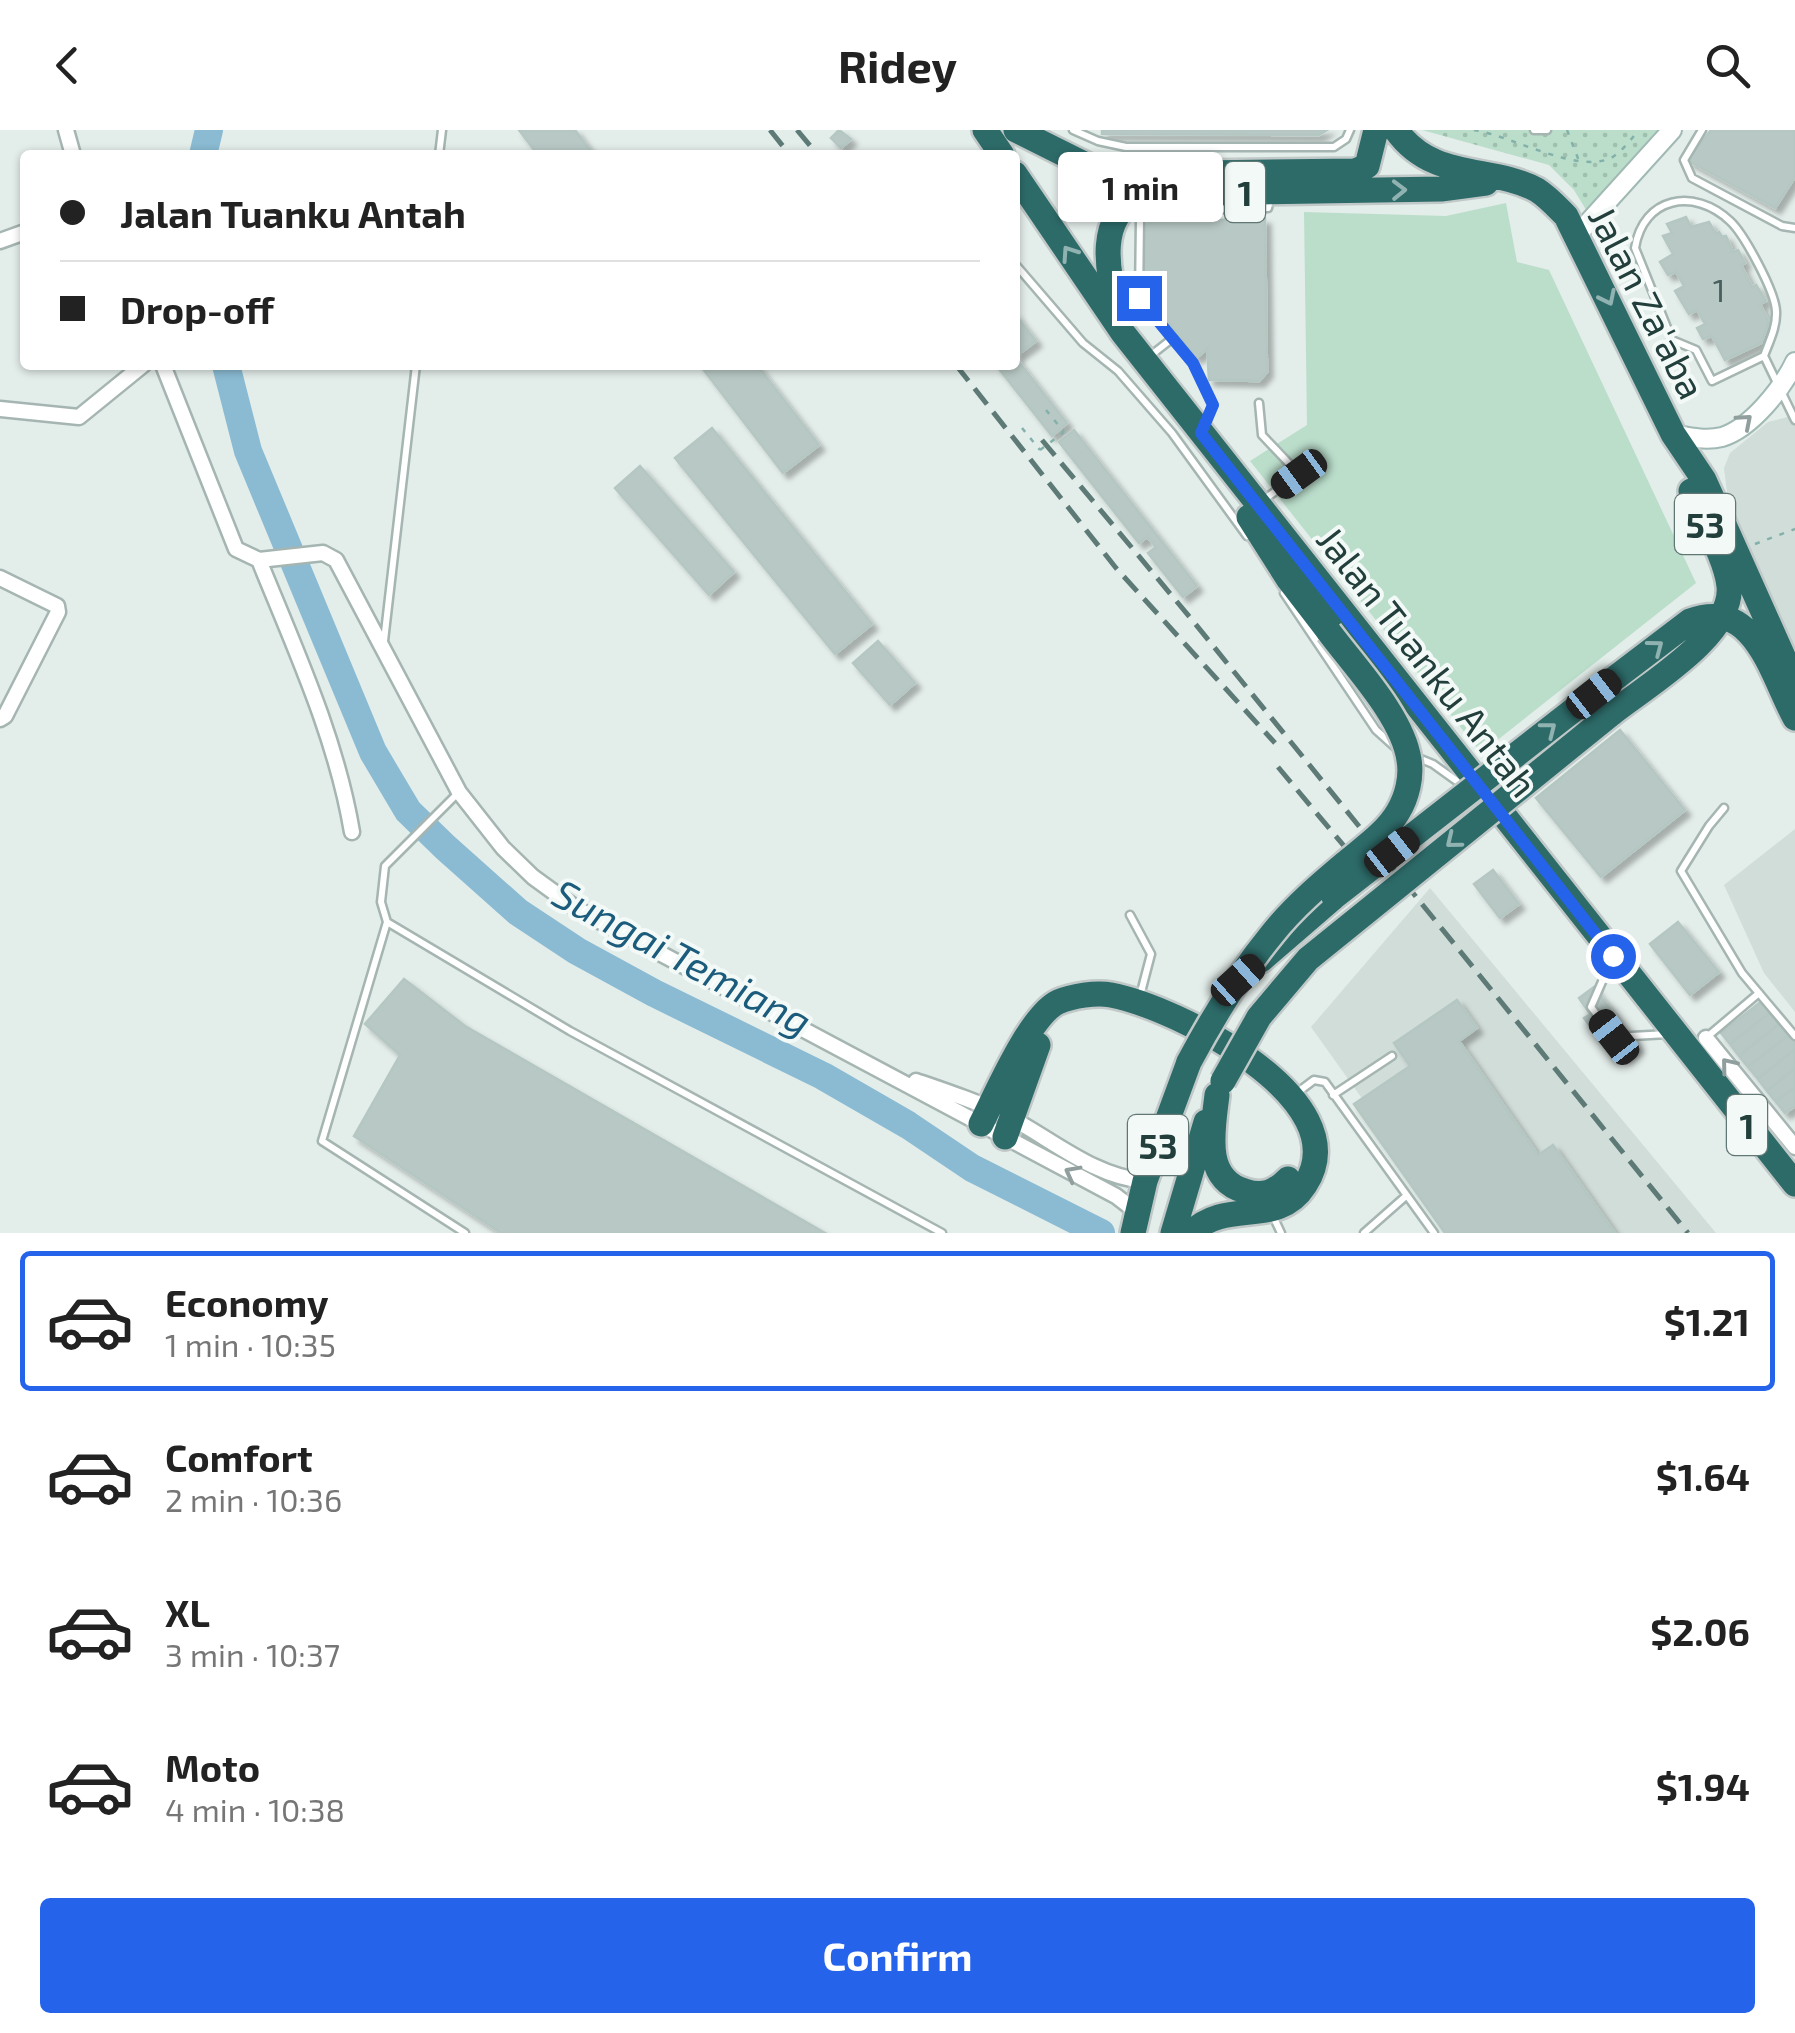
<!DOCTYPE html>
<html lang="en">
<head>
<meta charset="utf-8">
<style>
	:root { --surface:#fff; --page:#f2f2f2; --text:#222; --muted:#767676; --line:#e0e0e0; --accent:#2563eb }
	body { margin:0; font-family:"Exo 2",sans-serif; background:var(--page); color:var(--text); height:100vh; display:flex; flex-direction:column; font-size:38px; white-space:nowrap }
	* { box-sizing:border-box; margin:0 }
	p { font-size:32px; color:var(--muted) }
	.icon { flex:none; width:55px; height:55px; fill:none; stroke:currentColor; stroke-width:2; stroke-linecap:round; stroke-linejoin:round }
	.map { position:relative; height:1103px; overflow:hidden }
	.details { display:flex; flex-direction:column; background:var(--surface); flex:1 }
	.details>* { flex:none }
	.top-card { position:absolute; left:20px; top:20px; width:1000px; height:220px; border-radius:10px; box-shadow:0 2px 8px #0004; display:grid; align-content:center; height:220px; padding:0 40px; background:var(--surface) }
	.end { position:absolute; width:45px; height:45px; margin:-22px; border:12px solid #2563eb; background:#fff; box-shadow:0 0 0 5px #fff }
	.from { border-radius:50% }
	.bubble { position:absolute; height:70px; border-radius:10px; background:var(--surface); box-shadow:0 2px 8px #0004; font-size:32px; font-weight:700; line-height:70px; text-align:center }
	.car { position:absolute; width:30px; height:60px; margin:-30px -15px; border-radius:12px; box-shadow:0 0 8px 2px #0007; background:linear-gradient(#222 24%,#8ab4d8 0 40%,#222 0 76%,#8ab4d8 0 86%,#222 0) }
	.top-card b { display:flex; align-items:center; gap:35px; height:95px; font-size:38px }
	.top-card b+b { border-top:2px solid var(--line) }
	.top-card i { width:25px; height:25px; background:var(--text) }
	ul { padding:18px 0 0; list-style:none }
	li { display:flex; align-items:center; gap:30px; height:140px; margin:0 20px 15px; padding:0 20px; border:5px solid transparent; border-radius:10px }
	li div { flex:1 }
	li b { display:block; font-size:38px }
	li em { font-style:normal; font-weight:700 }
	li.selected { border-color:var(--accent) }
	li>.icon { width:90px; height:90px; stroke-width:1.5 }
	.cta { display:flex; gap:20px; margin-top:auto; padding:20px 40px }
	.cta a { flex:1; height:115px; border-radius:10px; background:var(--accent); color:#fff; font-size:40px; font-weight:700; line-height:115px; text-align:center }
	header { display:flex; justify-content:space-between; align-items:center; height:130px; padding:0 40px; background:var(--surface); font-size:45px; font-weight:700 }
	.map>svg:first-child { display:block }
</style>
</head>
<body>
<header><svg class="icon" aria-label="back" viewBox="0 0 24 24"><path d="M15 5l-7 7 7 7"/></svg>Ridey<svg class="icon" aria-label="search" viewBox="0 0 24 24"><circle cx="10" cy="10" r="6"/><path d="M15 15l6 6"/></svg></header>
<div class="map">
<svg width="1795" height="1103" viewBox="0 0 1795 1103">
	<defs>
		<pattern id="park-dots" width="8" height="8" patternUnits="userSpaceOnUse" patternTransform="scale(2.5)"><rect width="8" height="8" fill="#bbdecb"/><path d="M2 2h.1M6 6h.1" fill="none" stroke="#a0c0af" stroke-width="1.8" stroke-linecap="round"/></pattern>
		<filter id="shadow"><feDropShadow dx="5.5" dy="5.5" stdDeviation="2.5" flood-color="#0004"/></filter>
	</defs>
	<rect width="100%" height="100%" fill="#e3edea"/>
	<path fill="#d1ddd9" d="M1795 285V533L1728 370 1724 338 1730 323 1768 292Z
		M1795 699V882L1764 843 1724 755Z
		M1430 758 1716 1103H1458L1311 897Z"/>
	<path fill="url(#park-dots)" d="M1422 0H1658L1588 83 1574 60 1549 35Z"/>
	<path fill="#bbdecb" d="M1506 73 1517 132 1549 140 1696 453 1481 623 1250 331 1307 295 1304 82 1446 86Z"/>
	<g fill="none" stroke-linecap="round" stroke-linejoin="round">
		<path stroke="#8abbd3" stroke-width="28" d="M203 25 209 0
			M226 235 248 321 373 622 408 681 445 717 518 782 577 821 654 863 823 946 908 995 972 1038 1101 1103"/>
	</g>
	<path fill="#b8c8c4" stroke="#b5c7c2" stroke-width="2.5" filter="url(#shadow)" d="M519 0H575L594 25H538Z
		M839 0 851 9 841 18 831 8Z
		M1102 0H1327L1319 5H1307L1102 4Z
		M1711 0H1795V47L1775 78 1687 30Z
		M1686 87 1691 97 1709 92 1716 104 1719 102 1722 107 1726 106 1733 122 1738 120 1745 133 1741 135 1752 157 1756 155 1766 171 1760 174 1769 192 1761 213 1725 230 1712 206 1703 209 1697 198 1705 194 1697 180 1689 184 1675 161 1684 156 1676 142 1668 145 1660 132 1673 124 1663 106 1672 103 1667 94Z
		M1265 89 1267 242 1259 251 1209 250 1207 219 1196 228 1156 176 1165 159 1144 155V95L1152 91Z
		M1015 184 1036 211 1015 227Z
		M1015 227 1067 293 1052 306 996 235H1015Z
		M700 235H757L819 315 783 343Z
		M712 298 872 494 835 524 675 328Z
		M1074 300 1197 456 1183 467 1148 423 1156 417 1147 407 1139 413 1059 312Z
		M640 336 734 442 709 465 615 358Z
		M878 511 915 553 890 575 853 533Z
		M1620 600 1685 680 1601 747 1536 668Z
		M1493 740 1519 774 1500 788 1474 754Z
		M1678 792 1719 842 1690 865 1650 814Z
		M404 849 465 896 825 1103H501L354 1006 400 925 365 894Z
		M1594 857 1638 917 1624 928 1618 921 1612 926 1584 888 1590 884 1579 868Z
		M1457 870 1477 898 1459 911 1538 1025 1553 1015 1615 1103H1445L1354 974 1410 936 1394 913Z
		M1763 870 1772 881 1730 914 1721 903Z
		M1772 881 1781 892 1739 926 1730 914Z
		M1781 892 1790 904 1748 937 1739 926Z
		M1790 904 1795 910V919L1758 949 1748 937Z
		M1795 919V938L1767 961 1758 949Z
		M1795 938V957L1776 972 1767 961Z
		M1795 957V976L1785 983 1776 972Z"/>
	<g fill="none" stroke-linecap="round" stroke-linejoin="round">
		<g stroke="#a5b5b2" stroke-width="11">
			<path id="lane" d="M1073 0 1098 11 1126 17H1334L1346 9 1350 0
				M1534 0H1547
				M1702 0 1684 30 1692 48 1782 96 1795 98
				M439 25 442 0
				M1015 134 1083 213 1118 241 1172 303 1247 406
				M1150 226 1173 208
				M1764 226 1712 251 1696 220 1672 210 1635 118C1643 67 1694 57 1730 91 1744 104 1775 161 1776 181 1777 197 1769 212 1764 226L1795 290
				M1259 273 1262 305 1299 344 1262 371
				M1204 297 1213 275 1193 233 1139 168 1140 90 1152 81 1268 78 1270 69
				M1284 463 1376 600 1396 618
				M384 511 416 235
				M1416 627 1433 634 1465 657
				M458 663 385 736 381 772 387 792 322 1011 465 1103
				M1724 678 1709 696 1681 741 1742 843 1795 906
				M1130 785 1151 824 1140 866
				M387 792 570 901 942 1103
				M1611 831 1591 877 1614 907 1668 904
				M1707 907 1759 863
				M1294 965 1314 950 1325 952 1434 1103
				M1333 965 1392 926
				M1273 1086 1281 1103
				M1364 1103 1406 1066"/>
		</g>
		<g stroke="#a5b5b2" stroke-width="19">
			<path id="street" d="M66 0 73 25
				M0 111 25 102
				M163 235 236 419 259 430C295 519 336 607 352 702
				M0 279 79 287 143 235
				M259 430 323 423 336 430 459 662 503 718 533 747 577 779 1116 1066 1138 1083
				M0 448 57 476 58 482 5 586 0 589
				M1706 908 1795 1017
				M916 951C948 962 981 973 1011 988 1054 1011 1095 1047 1145 1051"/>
		</g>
		<g stroke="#a1b9b4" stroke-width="22">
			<path id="secondary" d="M1577 105 1672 0
				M1673 304C1689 307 1705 311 1722 307 1751 298 1782 259 1795 232"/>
		</g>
		<g stroke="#c1c9c8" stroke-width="30">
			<path id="highway" d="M985 0 1002 25
				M1016 0 1090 37 1125 44 1355 41 1367 36 1376 0
				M1396 0C1433 52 1491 35 1537 60 1548 67 1557 77 1566 86L1673 304 1704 350 1795 553
				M1015 44 1123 203 1795 1054
				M1119 188C1109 145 1093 91 1140 64L1441 59 1486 53
				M1249 387 1289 450 1329 502
				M1594 564 1690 491C1755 467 1771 544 1795 588
				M1611 584C1646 556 1734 505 1729 456 1726 428 1702 388 1691 361
				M1261 830 1334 767
				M1217 965C1213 999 1202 1049 1245 1061 1263 1067 1275 1062 1288 1049
				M981 994C996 965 1030 885 1058 872 1072 866 1096 862 1111 865 1175 877 1361 969 1305 1055 1277 1099 1228 1067 1191 1103
				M1005 1007 1038 915
				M1133 1103 1145 1051 1189 932
				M1173 1103 1206 992"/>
		</g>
		<path stroke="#83b1aa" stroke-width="2.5" stroke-dasharray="5 8" stroke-linecap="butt" d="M1474 0C1512 6 1577 44 1611 28 1622 22 1631 9 1639 0
			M1567 0 1579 31
			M1046 280 1064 302
			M1022 298 1040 320
			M1755 414 1795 399"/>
		<use href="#lane" stroke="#fff" stroke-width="6"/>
		<use href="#street" stroke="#fff" stroke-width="14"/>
		<use href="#secondary" stroke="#fff" stroke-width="18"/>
		<use href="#highway" stroke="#2d6b69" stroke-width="25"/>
		<path stroke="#5d7a77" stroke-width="5" stroke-dasharray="20 10" stroke-linecap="butt" d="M770 0 790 25
			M797 0 818 25
			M956 235 1116 438 1275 613
			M1042 310 1193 491 1688 1103
			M1278 637 1370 747"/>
		<g stroke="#c1c9c8" stroke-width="30" stroke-linecap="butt">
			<path id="highway-bridge" d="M1334 767 1594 564
				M1189 932C1213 887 1240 843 1272 804 1294 776 1323 752 1349 730 1366 716 1387 701 1398 682 1407 667 1412 647 1409 630 1403 587 1355 537 1329 502
				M1223 951 1259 887 1308 829 1611 584"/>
		</g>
		<path stroke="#83b1aa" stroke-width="2.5" stroke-dasharray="5 8" stroke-linecap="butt" d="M1040 320 1064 302"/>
		<use href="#highway-bridge" stroke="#2d6b69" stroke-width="25"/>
	</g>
	<defs><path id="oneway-chevron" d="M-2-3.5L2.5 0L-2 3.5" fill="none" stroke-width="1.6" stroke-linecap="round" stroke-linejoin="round" transform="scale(2.5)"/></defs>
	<g stroke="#90b2b0">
		<use href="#oneway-chevron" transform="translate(1399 60) rotate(-1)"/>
		<use href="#oneway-chevron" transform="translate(1069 123) rotate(-124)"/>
		<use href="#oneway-chevron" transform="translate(1608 168) rotate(64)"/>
		<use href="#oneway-chevron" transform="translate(1656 517) rotate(-37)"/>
		<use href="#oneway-chevron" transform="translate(1549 599) rotate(-38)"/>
		<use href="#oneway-chevron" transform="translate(1453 711) rotate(141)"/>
	</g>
	<g stroke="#909f9e">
		<use href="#oneway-chevron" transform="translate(1745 291) rotate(-41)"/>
		<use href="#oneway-chevron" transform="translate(1728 935) rotate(-129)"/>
		<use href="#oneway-chevron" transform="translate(1072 1043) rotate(-152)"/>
	</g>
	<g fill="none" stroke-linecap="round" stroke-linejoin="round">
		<path stroke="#2563eb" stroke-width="12" d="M1139 168 1193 233 1213 275 1201 303 1613 826"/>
	</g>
	<g text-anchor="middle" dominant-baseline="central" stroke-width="8" stroke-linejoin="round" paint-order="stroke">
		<g font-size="32" fill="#48615e">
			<text x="1719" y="159">1</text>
		</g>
		<g fill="#f3f9f7" stroke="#617774" stroke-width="2.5">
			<rect x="1225" y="32" width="40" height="60" rx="8"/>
			<rect x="1675" y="364" width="60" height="60" rx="8"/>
			<rect x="1727" y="965" width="40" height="60" rx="8"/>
			<rect x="1128" y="985" width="60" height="60" rx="8"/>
		</g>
		<g font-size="35" font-weight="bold" fill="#223f3c">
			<text x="1245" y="62">1</text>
			<text x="1705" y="394">53</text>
			<text x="1747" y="995">1</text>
			<text x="1158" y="1015">53</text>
		</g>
		<g font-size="38" fill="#223f3c" stroke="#f3f9f7">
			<text transform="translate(1648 172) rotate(63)">Jalan Za'aba</text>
			<text transform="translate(1428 531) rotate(52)">Jalan Tuanku Antah</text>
		</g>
		<g font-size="40" font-style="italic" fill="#1b5b7c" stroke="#f3f9f7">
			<text transform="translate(683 826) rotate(28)">Sungai Temiang</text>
		</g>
	</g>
</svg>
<i class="end from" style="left:1613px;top:826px"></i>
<i class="end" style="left:1139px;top:168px"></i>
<div class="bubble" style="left:1058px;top:22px;width:165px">1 min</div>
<i class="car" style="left:1299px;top:344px;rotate:234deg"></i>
<i class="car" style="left:1594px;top:564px;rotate:52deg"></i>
<i class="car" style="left:1392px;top:722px;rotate:52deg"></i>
<i class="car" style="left:1238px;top:850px;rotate:48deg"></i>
<i class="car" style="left:1614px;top:907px;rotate:322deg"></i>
<div class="top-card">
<b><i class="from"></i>Jalan Tuanku Antah</b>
<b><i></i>Drop-off</b>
</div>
</div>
<section class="details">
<ul>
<li class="selected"><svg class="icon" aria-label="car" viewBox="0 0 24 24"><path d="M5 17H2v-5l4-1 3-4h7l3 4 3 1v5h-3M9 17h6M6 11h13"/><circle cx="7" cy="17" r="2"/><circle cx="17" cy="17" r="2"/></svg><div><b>Economy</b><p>1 min · 10:35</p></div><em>$1.21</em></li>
<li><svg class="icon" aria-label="car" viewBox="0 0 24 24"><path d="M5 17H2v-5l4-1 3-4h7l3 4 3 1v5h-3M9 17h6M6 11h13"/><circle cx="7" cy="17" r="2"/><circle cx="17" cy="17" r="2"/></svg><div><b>Comfort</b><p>2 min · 10:36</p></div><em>$1.64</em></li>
<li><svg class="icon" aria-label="car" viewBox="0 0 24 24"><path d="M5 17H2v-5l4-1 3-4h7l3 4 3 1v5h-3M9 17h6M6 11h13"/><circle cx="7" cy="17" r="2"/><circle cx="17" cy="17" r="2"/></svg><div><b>XL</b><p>3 min · 10:37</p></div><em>$2.06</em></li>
<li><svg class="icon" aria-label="car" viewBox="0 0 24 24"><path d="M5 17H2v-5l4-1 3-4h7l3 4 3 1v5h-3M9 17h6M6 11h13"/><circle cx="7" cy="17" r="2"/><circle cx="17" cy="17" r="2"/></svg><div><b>Moto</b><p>4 min · 10:38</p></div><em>$1.94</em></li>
</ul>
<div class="cta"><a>Confirm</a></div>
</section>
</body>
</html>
